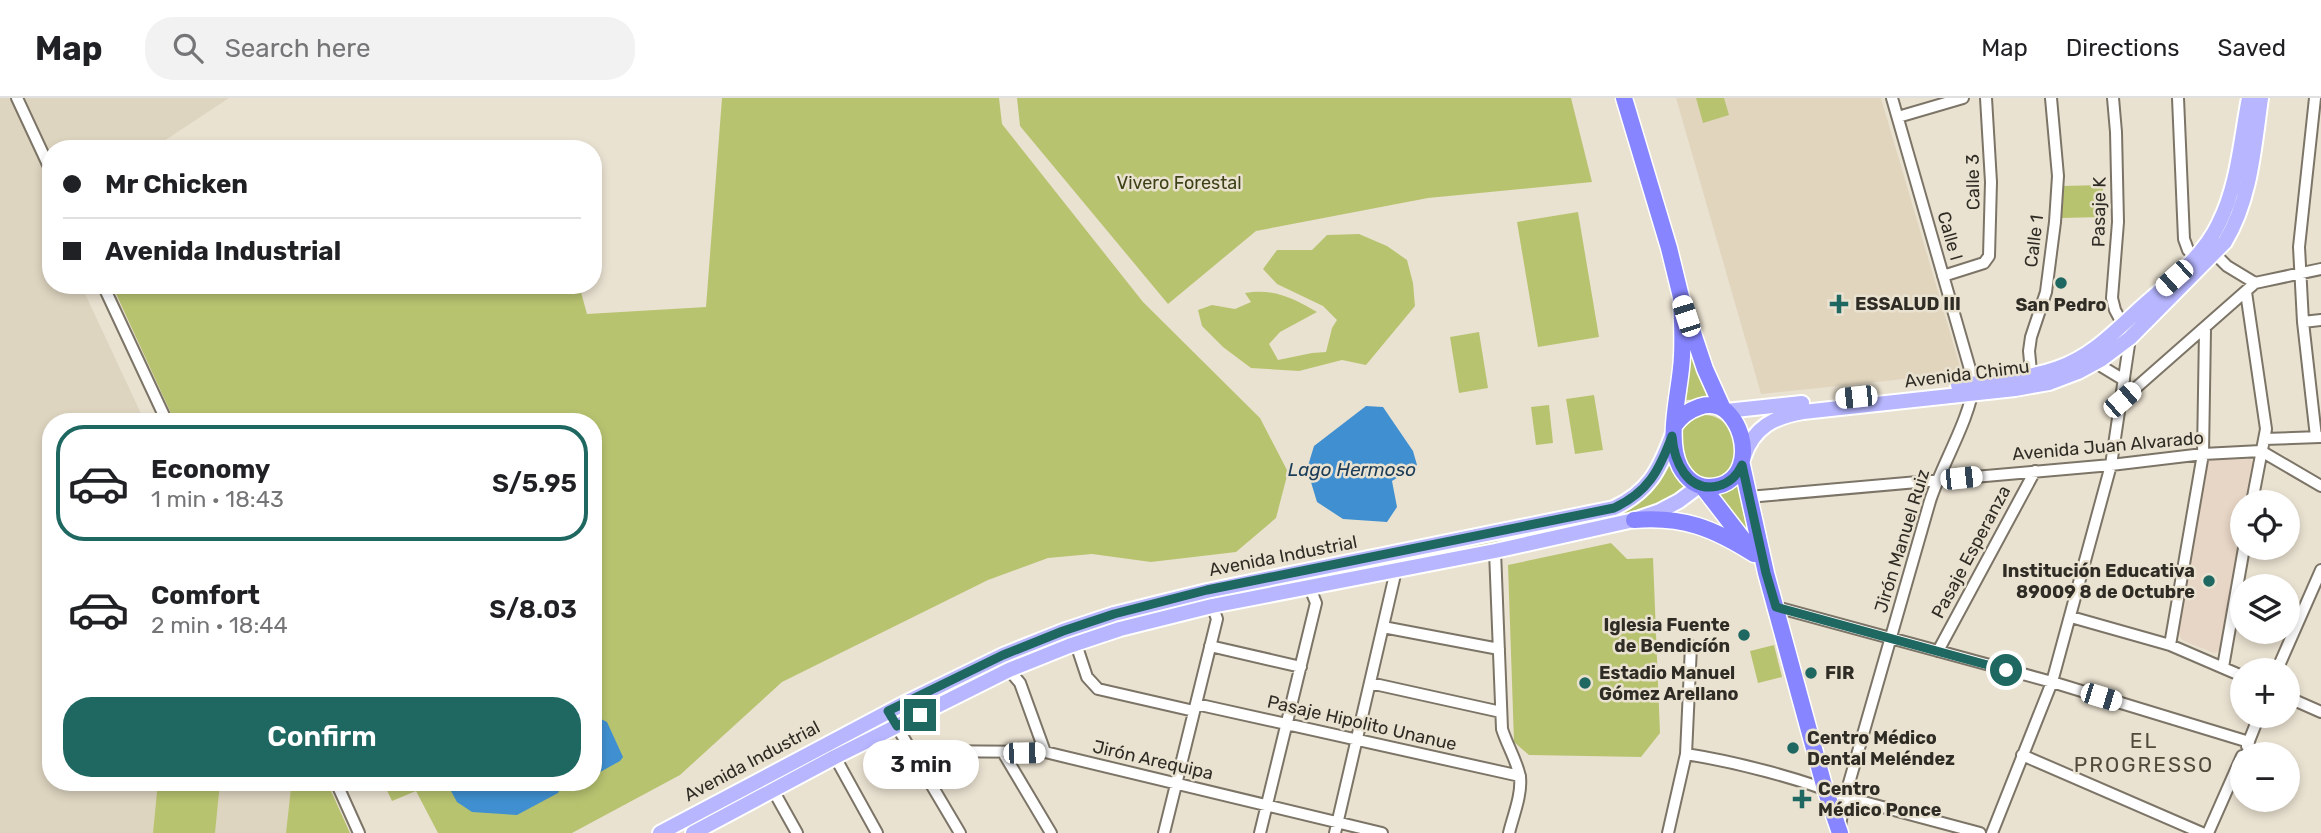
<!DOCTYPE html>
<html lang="en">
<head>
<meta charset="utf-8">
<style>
	:root { --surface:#fff; --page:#f2f2f2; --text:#202124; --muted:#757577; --line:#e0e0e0; --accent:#1e6861 }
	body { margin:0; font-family:Rubik,sans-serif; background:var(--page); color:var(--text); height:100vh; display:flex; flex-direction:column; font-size:26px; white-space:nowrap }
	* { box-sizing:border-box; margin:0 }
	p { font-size:23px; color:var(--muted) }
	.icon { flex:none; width:38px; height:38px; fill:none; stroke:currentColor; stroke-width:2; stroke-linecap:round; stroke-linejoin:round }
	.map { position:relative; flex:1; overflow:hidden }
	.drawer { position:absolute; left:42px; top:315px; width:560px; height:378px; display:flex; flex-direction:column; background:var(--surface); border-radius:28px; box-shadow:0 4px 10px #0003 }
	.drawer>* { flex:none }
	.banner { position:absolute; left:42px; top:42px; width:560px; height:154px; border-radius:28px; box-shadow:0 4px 10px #0003; display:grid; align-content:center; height:154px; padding:0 21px; background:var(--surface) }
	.fabs { position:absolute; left:2230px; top:392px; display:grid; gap:14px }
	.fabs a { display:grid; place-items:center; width:70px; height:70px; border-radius:50%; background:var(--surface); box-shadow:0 4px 10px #0003; font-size:35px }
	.end { position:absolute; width:32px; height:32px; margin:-16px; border:9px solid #1e6861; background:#fff; box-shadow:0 0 0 4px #fff }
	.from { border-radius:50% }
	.bubble { position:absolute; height:49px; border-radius:24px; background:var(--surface); box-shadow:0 4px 10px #0003; font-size:23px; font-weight:600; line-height:49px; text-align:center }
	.car { position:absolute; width:21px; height:42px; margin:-21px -10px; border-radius:9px; box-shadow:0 0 5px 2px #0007; background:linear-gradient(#fff 24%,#345 0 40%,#fff 0 76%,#345 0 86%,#fff 0) }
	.banner b { display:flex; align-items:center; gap:24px; height:66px; font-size:26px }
	.banner b+b { border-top:2px solid var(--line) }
	.banner i { width:18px; height:18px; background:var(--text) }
	ul { padding:12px 0 0; list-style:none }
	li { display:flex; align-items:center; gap:21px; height:116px; margin:0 14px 10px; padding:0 7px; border:4px solid transparent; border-radius:28px }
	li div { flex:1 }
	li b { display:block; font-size:26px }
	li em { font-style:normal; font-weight:600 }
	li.active { border-color:var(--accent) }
	li>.icon { width:63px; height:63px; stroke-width:1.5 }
	.primary-button { display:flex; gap:14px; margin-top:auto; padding:14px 21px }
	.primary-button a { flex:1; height:80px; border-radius:28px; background:var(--accent); color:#fff; font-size:28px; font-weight:600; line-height:80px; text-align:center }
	header { display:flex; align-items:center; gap:42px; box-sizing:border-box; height:98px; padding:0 35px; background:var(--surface); border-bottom:2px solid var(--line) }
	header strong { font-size:33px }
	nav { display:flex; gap:38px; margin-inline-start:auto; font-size:24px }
	.search { width:490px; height:63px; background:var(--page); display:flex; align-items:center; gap:18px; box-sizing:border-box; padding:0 24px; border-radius:28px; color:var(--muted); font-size:26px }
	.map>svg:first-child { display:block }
</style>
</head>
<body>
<header>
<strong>Map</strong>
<div class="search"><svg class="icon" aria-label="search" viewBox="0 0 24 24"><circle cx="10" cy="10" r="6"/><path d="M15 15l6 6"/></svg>Search here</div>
<nav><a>Map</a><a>Directions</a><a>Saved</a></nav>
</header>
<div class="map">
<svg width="2321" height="735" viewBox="0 0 2321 735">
	<rect width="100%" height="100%" fill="#eae2d1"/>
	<path fill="#e1d5be" d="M1676 0H1881L1962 275 1761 296Z"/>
	<path fill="#ded5c0" d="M0 0H229L152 51H51V118L49 120 51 124V187H81L145 324H51V684H316L340 735H0Z"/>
	<path fill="#e7d5c5" d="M2250 361 2254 365 2247 404H2242V431L2219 553 2214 555 2182 542 2178 534 2207 362Z"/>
	<path fill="#b8c370" d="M722 0H999L1002 26 1143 204 1260 320 1288 374 1276 420 1236 454 1151 464 1092 456 1048 460 988 482 782 584 680 677 572 735H438L416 693 392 703 383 684H593V324H175L112 187H579L587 216 706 209Z
		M1017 0H1571L1592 84 1428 100 1256 133 1168 206 1020 28Z
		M1696 0H1724L1729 17 1703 25Z
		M2103 87V119L2061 120V88Z
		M1578 114 1599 239 1538 249 1517 124Z
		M1359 136 1387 148 1407 162 1413 185 1415 208 1366 267 1342 262 1299 273 1251 270 1223 249 1202 228 1198 212 1212 207 1235 211 1251 204 1245 195C1274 190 1293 200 1317 214L1280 234 1269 246 1278 262 1312 255 1326 254 1332 230 1337 222 1323 208 1277 186 1263 171 1277 152H1312L1327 137Z
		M1687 231 1713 301 1684 302Z
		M1479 234 1488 290 1459 295 1450 239Z
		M1594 297 1603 352 1575 356 1566 301Z
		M1549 307 1553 345 1536 347 1531 309Z
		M1703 317C1740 316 1750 376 1713 382 1708 383 1701 380 1696 379L1684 364 1680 332 1684 326Z
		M1670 366 1676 379 1690 390 1630 420 1408 464 1407 459 1617 416C1652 401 1647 390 1670 366Z
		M1735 386 1739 388 1750 437 1716 396Z
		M1611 445 1627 461 1653 460 1660 635 1641 659 1529 657 1514 644 1508 467Z
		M1774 547 1782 579 1758 585 1750 553Z
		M158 684H220L215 735H153Z
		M240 684H327L350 735H286L291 690Z"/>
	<path fill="#4090d1" d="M1366 308 1383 309 1413 353 1417 367 1392 383 1397 409 1387 424 1343 421 1317 404 1307 371 1314 348Z
		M593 617 607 624 623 659 620 663 593 678Z
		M446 684H563L558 695 517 717 472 714 457 704Z"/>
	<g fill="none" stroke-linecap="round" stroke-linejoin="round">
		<g stroke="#7c7466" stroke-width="14">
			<path id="minor" d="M17 0 51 73
				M2178 0 2184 141 2188 152 2198 163
				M2315 0 2299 149 2303 224 2316 339
				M1898 19 1963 0
				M2215 156 2227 168 2255 185 2321 171
				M1943 178 1984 165 1989 158 1991 84 1986 0
				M103 187 167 324
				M2246 194 2266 331 2252 404
				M2303 224 2321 222
				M2096 265 2124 282
				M2032 284 2029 253 2031 239 2046 194 2055 124 2058 78 2051 0
				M2122 302 2255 185
				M2264 341 2320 339
				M1748 399 2111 367 2203 356 2261 353 2321 388
				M1495 453 1502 631C1507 647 1517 663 1520 679 1522 697 1513 718 1509 735
				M1776 509 2052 584 2249 644
				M2071 519 2170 547 2242 578
				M1383 529 1499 551
				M1076 546 1087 579 1098 591 1194 613
				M2170 547 2203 356 2205 232
				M1210 548 1301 569
				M1938 553 2035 373
				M2223 569 2244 450
				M1009 572 1020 585 1045 654
				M2277 572 2321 472
				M1370 585 1501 614
				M2287 599 2321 614
				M1196 606 1520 678
				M893 622 960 735
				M2247 648 2259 618
				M913 653 1045 654 1382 735
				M1004 656 1051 735
				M1686 656C1736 664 1799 680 1845 699L1980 735
				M2022 657 2202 735
				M835 659 877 735
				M336 684 359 735
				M773 692 797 735
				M1840 728 1845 699 1930 403C1942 366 1970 321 1974 285L1892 0
				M1164 735 1217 521 1210 502
				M1260 735 1316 505 1310 490
				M1335 735 1400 455
				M1668 735 1686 656 1691 548
				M1992 735 2052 584 2111 367 2130 240 2115 212 2112 200 2118 124 2116 34 2113 0
				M2208 735 2242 658"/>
		</g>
		<g stroke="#fff" stroke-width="18">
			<path id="major" d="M1958 287C1991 284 2027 281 2058 270 2093 258 2117 231 2144 207 2172 182 2203 159 2219 125 2238 87 2241 41 2249 0
				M1726 313 1802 305
				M1744 358C1754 329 1774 319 1803 314L2015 291 2049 285 2078 274 2102 261 2130 240 2225 144C2251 101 2254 49 2261 0
				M660 735 907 604 1003 557 1063 533 1114 516 1207 493 1614 410C1648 394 1659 373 1672 338
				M693 735 835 659 1009 572 1069 548 1120 531 1212 508 1495 453 1634 422 1660 413 1679 403 1699 388"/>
		</g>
		<g stroke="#fff" stroke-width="19">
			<path id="highway" d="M1624 0 1669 150 1681 199 1705 271 1723 311
				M1674 328C1685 312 1712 297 1729 316 1751 340 1749 388 1709 389 1695 389 1686 380 1680 369 1665 340 1681 291 1682 258 1683 238 1682 218 1681 199
				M1742 367 1766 475 1825 691 1840 735
				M1702 388 1749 449
				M1634 422C1683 418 1713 430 1754 456"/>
		</g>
		<use href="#minor" stroke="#fff" stroke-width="10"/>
		<use href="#major" stroke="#b7b6ff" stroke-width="14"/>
		<use href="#highway" stroke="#8785ff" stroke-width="16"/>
	</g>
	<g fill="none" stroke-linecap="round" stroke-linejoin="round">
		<path stroke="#1e6861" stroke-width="9" d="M920 617 897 628 888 613 1003 557 1063 533 1114 516 1207 492 1614 410C1648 394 1659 373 1672 338 1674 363 1687 395 1718 388 1730 385 1737 378 1742 367L1766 475 1776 509 2006 572"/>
	</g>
	<g fill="#1e6861" stroke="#eae2d1" stroke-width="2.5">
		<circle cx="2061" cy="185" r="7"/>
		<path d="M1835.5 195.5h7v7h7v7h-7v7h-7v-7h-7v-7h7z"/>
		<circle cx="2209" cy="483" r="7"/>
		<circle cx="1744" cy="537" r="7"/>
		<circle cx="1811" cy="575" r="7"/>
		<circle cx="1585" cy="585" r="7"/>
		<circle cx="1793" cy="650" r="7"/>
		<path d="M1798.5 690.5h7v7h7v7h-7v7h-7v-7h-7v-7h7z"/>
	</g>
	<g text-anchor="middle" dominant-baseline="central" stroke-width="5" stroke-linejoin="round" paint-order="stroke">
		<g font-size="18" fill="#2f2c25" stroke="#eae2d1">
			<text transform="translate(1973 84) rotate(-91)">Calle 3</text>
			<text transform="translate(2099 114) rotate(-89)">Pasaje K</text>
			<text transform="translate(1950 138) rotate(74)">Calle I</text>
			<text transform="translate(2034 143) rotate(-83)">Calle 1</text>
			<text transform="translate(1967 276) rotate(-7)">Avenida Chimu</text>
			<text transform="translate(2108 348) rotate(-5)">Avenida Juan Alvarado</text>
			<text transform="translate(1902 443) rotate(-73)">Jirón Manuel Ruiz</text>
			<text transform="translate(1971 454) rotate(-62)">Pasaje Esperanza</text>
			<text transform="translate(1283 458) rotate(-11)">Avenida Industrial</text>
			<text transform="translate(1362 625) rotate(13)">Pasaje Hipolito Unanue</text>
			<text transform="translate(1153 662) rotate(13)">Jirón Arequipa</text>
			<text transform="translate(752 663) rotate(-28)">Avenida Industrial</text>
		</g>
		<g font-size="18" fill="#3c4117" stroke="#eae2d1">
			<text x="1179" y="85">Vivero Forestal</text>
		</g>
		<g font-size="18" font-weight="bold" fill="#2f2c25" stroke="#eae2d1" text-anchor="start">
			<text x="1855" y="206">ESSALUD III</text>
			<text x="2061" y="207" text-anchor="middle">San Pedro</text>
			<text x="2195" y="473" text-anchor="end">Institución Educativa<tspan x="2195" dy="21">89009 8 de Octubre</tspan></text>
			<text x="1730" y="527" text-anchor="end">Iglesia Fuente<tspan x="1730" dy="21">de Bendicíón</tspan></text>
			<text x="1599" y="575">Estadio Manuel<tspan x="1599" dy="21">Gómez Arellano</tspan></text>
			<text x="1825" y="575">FIR</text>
			<text x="1807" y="640">Centro Médico<tspan x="1807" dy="21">Dental Meléndez</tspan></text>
			<text x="1818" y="691">Centro<tspan x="1818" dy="21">Médico Ponce</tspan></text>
		</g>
		<g font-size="19" font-style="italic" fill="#1b3c57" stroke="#eae2d1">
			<text x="1352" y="371">Lago Hermoso</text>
		</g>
		<g font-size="21" letter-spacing="2" fill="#514a3c" stroke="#eae2d1">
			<text x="2144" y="642">EL<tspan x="2144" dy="24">PROGRESSO</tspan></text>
		</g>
	</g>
</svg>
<div class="fabs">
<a><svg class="icon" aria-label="locate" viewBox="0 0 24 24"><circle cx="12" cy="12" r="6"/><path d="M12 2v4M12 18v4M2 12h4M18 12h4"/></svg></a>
<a><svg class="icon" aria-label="layers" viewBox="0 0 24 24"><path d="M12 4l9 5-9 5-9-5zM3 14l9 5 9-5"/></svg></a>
<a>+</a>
<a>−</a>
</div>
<i class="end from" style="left:2006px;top:572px"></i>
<i class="end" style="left:920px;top:617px"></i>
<div class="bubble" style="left:863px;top:642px;width:116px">3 min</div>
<i class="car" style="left:2174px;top:180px;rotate:228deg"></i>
<i class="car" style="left:1686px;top:218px;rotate:342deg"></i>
<i class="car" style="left:1856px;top:299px;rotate:264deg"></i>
<i class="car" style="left:2122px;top:302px;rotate:49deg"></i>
<i class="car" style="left:1961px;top:380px;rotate:84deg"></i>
<i class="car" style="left:2101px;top:599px;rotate:107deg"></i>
<i class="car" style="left:1024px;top:655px;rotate:89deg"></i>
<div class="banner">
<b><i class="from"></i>Mr Chicken</b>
<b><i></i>Avenida Industrial</b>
</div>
<section class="drawer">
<ul>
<li class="active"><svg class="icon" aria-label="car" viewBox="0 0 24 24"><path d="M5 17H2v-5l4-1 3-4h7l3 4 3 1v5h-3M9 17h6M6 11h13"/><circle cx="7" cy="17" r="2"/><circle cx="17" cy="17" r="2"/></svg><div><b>Economy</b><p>1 min · 18:43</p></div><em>S/5.95</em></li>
<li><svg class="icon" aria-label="car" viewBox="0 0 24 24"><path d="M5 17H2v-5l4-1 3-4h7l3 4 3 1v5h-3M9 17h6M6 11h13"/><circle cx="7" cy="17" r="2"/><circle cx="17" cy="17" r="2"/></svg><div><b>Comfort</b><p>2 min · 18:44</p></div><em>S/8.03</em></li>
</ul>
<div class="primary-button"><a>Confirm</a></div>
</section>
</div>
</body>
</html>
